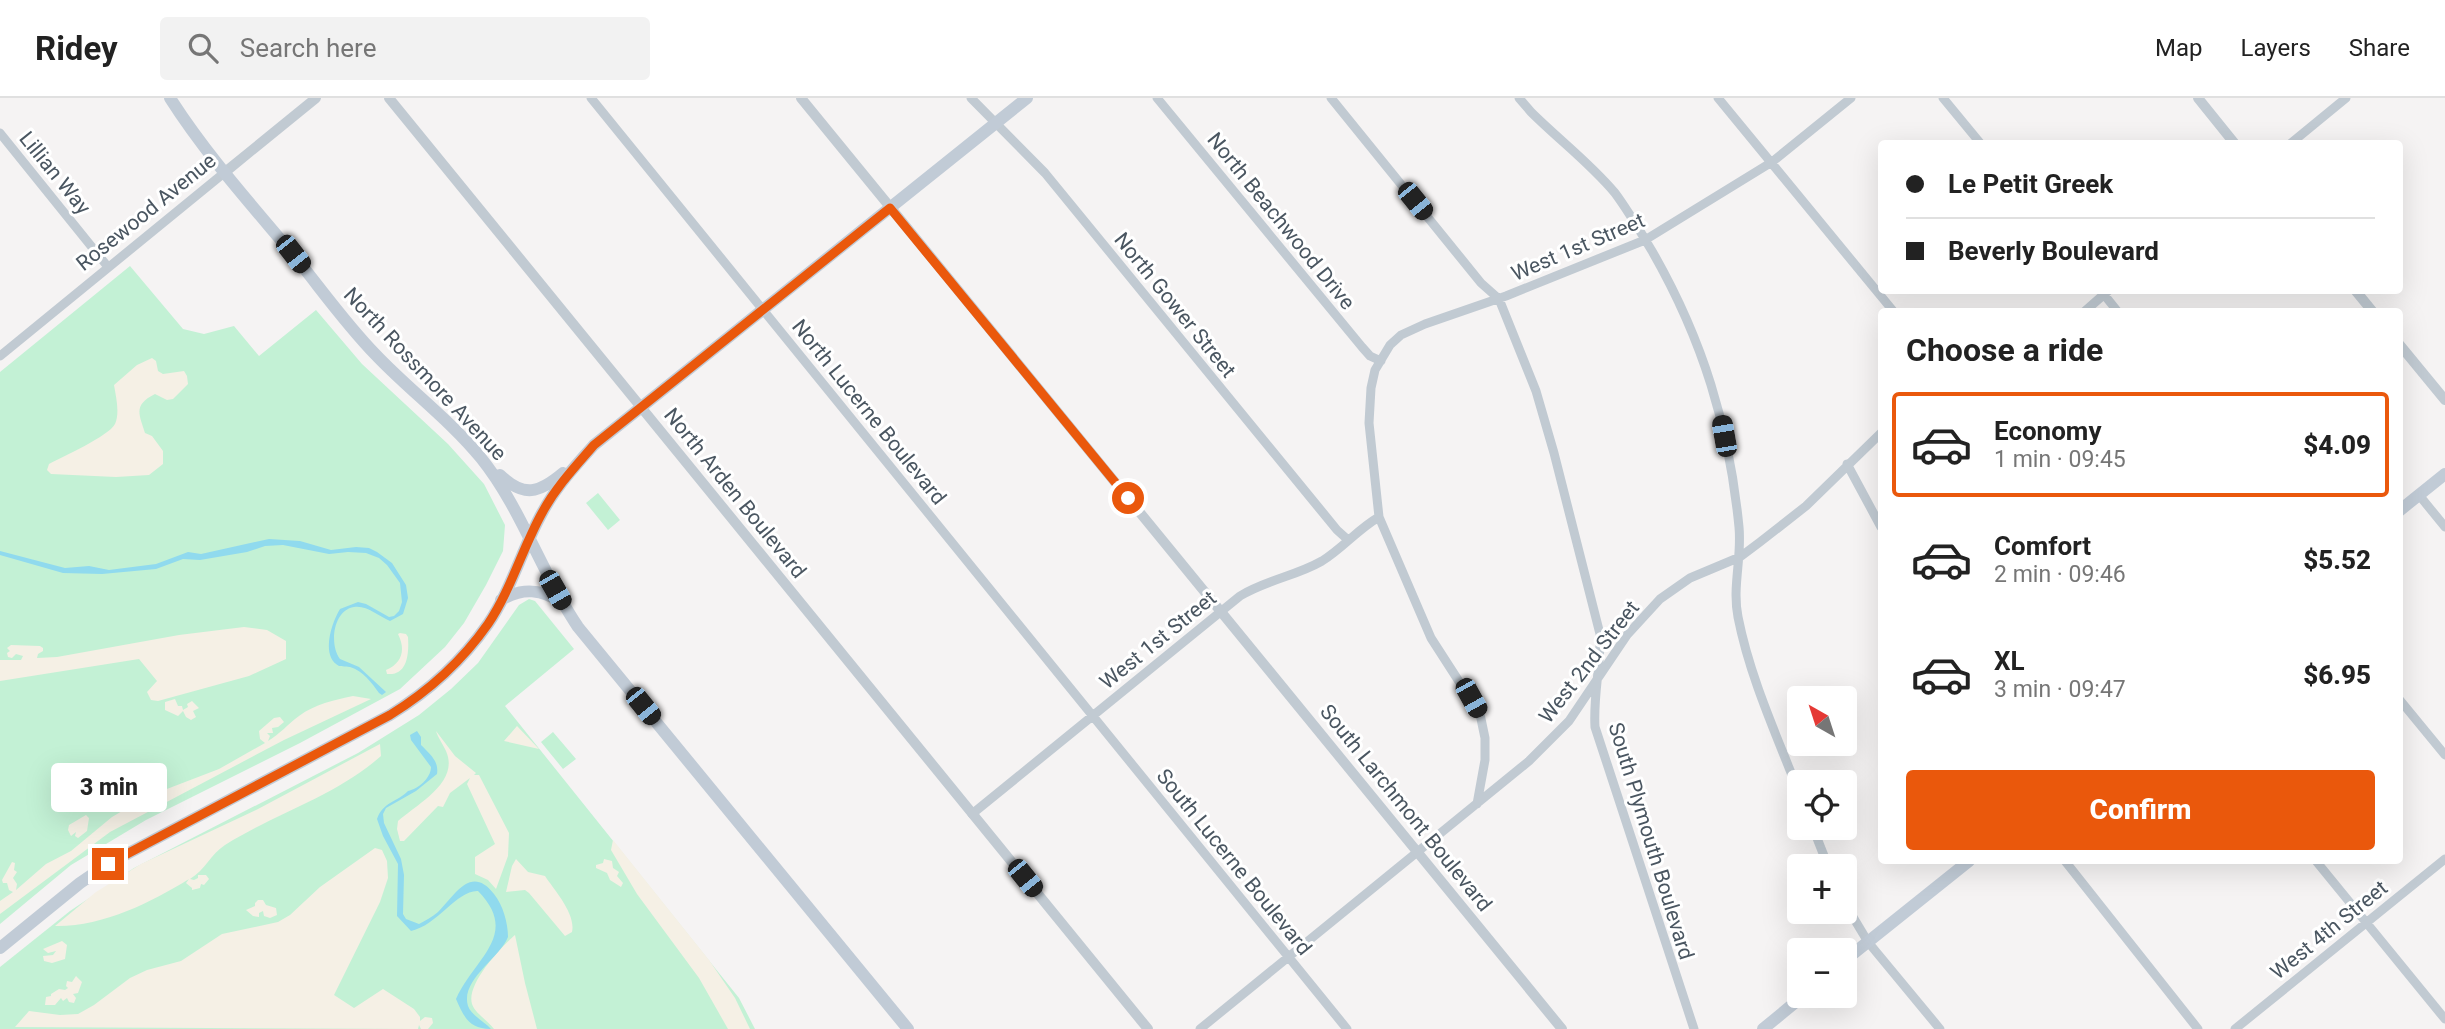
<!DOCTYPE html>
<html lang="en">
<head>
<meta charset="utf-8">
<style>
	:root { --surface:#fff; --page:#f2f2f2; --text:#222; --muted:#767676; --line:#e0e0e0; --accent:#ea580c }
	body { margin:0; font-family:Roboto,sans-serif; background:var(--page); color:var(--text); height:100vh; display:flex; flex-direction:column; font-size:26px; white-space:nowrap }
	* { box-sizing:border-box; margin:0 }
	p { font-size:23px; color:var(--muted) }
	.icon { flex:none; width:38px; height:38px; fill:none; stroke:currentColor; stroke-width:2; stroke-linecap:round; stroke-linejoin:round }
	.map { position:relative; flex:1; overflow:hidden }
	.sheet { position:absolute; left:1878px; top:210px; width:525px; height:556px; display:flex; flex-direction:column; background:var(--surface); border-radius:7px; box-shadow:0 7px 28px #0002 }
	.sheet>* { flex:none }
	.top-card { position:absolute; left:1878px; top:42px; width:525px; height:154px; border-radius:7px; box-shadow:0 7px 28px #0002; display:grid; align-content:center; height:154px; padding:0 28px; background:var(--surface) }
	.needle { width:46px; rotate:321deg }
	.buttons { position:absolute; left:1787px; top:588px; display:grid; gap:14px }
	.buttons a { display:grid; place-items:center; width:70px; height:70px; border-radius:7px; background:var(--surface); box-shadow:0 7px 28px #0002; font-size:35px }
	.end { position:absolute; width:32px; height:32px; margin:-16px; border:9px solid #ea580c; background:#fff; box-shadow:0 0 0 4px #fff }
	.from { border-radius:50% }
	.bubble { position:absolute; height:49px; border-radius:7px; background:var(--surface); box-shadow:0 7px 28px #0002; font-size:23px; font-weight:800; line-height:49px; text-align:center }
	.car { position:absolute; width:21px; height:42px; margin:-21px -10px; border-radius:9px; box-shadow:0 0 5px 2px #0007; background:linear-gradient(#222 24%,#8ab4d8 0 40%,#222 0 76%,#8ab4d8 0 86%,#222 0) }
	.top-card b { display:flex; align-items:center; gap:24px; height:66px; font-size:26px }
	.top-card b+b { border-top:2px solid var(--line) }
	.top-card i { width:18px; height:18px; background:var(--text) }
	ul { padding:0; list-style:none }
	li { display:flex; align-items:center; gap:21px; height:105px; margin:0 14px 10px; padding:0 14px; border:4px solid transparent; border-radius:7px }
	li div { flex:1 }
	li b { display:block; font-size:26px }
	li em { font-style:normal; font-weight:800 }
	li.selected { border-color:var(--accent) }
	li>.icon { width:63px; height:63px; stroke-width:1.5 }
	h2 { padding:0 28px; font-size:32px; line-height:84px }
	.primary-button { display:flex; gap:14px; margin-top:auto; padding:14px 28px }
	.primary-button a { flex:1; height:80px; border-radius:7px; background:var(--accent); color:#fff; font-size:28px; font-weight:800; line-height:80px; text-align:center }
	header { display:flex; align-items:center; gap:42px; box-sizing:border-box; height:98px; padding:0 35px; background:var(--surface); border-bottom:2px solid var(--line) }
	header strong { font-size:33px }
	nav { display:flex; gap:38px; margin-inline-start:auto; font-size:24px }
	.search { width:490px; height:63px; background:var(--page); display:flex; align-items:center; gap:18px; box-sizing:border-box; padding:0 24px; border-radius:7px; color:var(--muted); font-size:26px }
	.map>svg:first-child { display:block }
</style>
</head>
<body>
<header>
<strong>Ridey</strong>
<div class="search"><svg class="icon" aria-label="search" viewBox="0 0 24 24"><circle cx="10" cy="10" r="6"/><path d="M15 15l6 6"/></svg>Search here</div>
<nav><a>Map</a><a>Layers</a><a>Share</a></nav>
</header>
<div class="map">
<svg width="2445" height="931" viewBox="0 0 2445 931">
	<rect width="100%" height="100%" fill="#f5f3f3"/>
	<path fill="#c3f1d5" d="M130 168 183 231 204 236 234 228 259 258 316 212 362 266 448 346 484 386 505 427 503 453 486 487 464 525 445 549 400 591 300 645 146 722 71 767 0 826V274Z
		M598 395 620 422 608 432 586 405Z
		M529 501 535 503 574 551 505 608 739 900 755 931H0V869L70 813 134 770 358 655 419 617 451 591 478 565 519 507Z
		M553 634 576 661 563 671 541 644Z"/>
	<path fill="#f5f0e5" d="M152 260 156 263 158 273 163 276 184 273 187 278 188 286 173 301 167 302 155 296C133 307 139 316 145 335L152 338 163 353V366L149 377 116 379 51 376 47 372 49 366C62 359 109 338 115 326 120 315 116 299 114 287L137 267Z
		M244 529 267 532 286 543V561L249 578 158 603 151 602 147 594 157 583 139 561 0 583V562H21L23 558 16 556 12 560 8 559 7 555 10 553 7 550 11 547 40 548 43 550V553L38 556 37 560 57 559 179 537Z
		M400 535 406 536 408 539C409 555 408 578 387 576L386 572C402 565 406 552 398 536Z
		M353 598 371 601 284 642 110 734 0 816V803L13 794 9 792 7 785H3L2 782 12 764 15 765 14 772 17 774 13 780 17 786 16 792 46 766 71 753 112 719 146 699 219 671 265 645 260 641 259 633 274 620 280 619 284 624 278 629 272 630 273 635H267L270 638 268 643C280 636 288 626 299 618 315 606 334 602 353 598Z
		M175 601 178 608H182L183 612 188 609 187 606 192 603 199 610 193 613 196 619 191 622 186 619 183 613 178 618 165 612V604Z
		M517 628 539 651 504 643Z
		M436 633 455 658 476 675 474 677H479L509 735 508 758 496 791 488 782 475 776V759L495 746 467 686 470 680 450 695 443 709 438 708 404 743H400L397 731 398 723C417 706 460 684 446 653 443 646 438 640 436 633Z
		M380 646 381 658C336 698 276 715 225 747 211 756 205 772 190 781L194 782 198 780V777H206L209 781 204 787 201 786 200 790 192 792V790L186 785 189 781C150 805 102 829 55 828L96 794 141 766 258 711Z
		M86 717 89 720 87 733 78 740 75 738 76 734 71 738 68 732 69 727Z
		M613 742 709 862 735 900 750 931H728L699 880 637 796 611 752Z
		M375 750 382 752 387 763 388 780 380 804 334 897 354 910 383 891 414 911 420 919V923L425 919 432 920 433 925 428 931H421L419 927 418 931 15 929 29 913 60 917 78 916 94 907 130 880 147 872 181 863 222 836 278 824 290 817 320 789Z
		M516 761 528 774 545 778C555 793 576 816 572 834L565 838 529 795 525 792 506 794 512 768Z
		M604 761 612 763 613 770 619 774 617 778 623 785 621 789 610 782 607 775 596 770V767L603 765Z
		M258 802H263L266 807 276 810 277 817 270 820 264 818 263 813 259 815V819L253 818 246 812 255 808V805Z
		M515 837 525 885 537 931H494C488 923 475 915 472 906 466 886 501 849 515 837Z
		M62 843 67 847 65 861 52 865 44 863 43 858 53 857 56 853 48 855 43 851Z
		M76 878 82 884 78 895 73 896 76 900 74 905 69 904 67 900 63 903 61 900 55 907H45L46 899 51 898V896L59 891 65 892 68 890 66 888 67 883 72 884Z"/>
	<path fill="#90daee" d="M269 441 300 443 331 452 356 449 369 450 377 454 392 465 406 487 408 500 403 516 390 523C378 518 367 507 354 509 333 512 329 547 340 561L359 569 386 594 382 597 379 595C372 585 363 573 350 569 349 569 340 568 339 568 320 558 332 524 340 511L358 504 366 506 389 519 394 518 399 513 402 504 400 485 387 467 379 460 366 455 348 454 329 456 283 447 265 448 247 454 200 462 183 461 156 471 102 476 63 475 0 457V453L65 470 89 468 109 472 156 466 188 454 201 456Z
		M417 633 421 639V647C430 656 439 663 437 676L416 693 386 710 383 716 384 725 401 761 404 777 403 816 406 821 419 826C426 822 432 819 438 814 455 797 471 766 494 796 503 807 508 825 508 839 500 860 460 882 468 908 471 917 485 924 491 931 469 931 464 919 456 901 474 860 521 837 478 793 457 792 438 827 411 833L397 818 398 766 383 738 377 721C383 704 397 704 408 693 418 691 431 680 431 669L411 642 410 637Z"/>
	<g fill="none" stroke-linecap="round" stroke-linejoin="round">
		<path stroke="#c1cad2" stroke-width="9" d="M591 0 1347 931
			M971 0 1045 75 1337 432 1347 441
			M1157 0 1362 249 1370 258 1381 263
			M1331 0 1481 185 1499 201 1536 293 1554 355 1600 536C1601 567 1593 598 1595 629L1694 931
			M1519 0 1531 14C1558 41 1590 65 1615 95 1629 114 1640 133 1652 153 1703 242 1729 328 1739 429 1742 460 1732 489 1738 519 1750 580 1777 638 1799 695
			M1718 0 1894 214
			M1943 0 1981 46
			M0 35 108 169
			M2290 46 2346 0
			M2102 194 2118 214
			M2084 214 2109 192
			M0 258 224 75
			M1847 366 1881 429
			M2419 397 2445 429
			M2399 601 2445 657
			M1477 706 1485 662V640L1480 616 1431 540 1379 419 1369 325 1371 290 1375 272 1390 247 1401 237 1425 226 1506 198 1645 142 1772 64 1851 0
			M972 716 1240 498C1266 482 1296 478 1322 463 1343 450 1358 431 1379 419
			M1813 730 1828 768
			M2065 763 2198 931
			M2316 763 2445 921
			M1844 804 1868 844 1940 931
			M1200 931 1529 663 1569 623 1627 537 1660 501 1690 480 1740 459 1760 444 1806 408 1881 335
			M2235 931 2445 761"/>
		<path stroke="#c1cad2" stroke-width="10" d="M389 0 1148 931
			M801 0 1562 931
			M2198 0 2235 46
			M224 75 316 0
			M2355 192 2373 214
			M2399 246 2445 302"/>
		<path stroke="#c1cbd6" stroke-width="12" d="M170 0C205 55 249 104 291 154 319 188 344 224 375 256 409 292 449 321 481 360 522 411 541 475 578 529L908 931
			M500 377C524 400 539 395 563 375
			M2399 413 2445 376
			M501 502C523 489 542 491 562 505
			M0 850 80 785 108 766 390 617C429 593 462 563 488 526 511 492 522 451 542 415 556 389 575 368 594 347L1027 0
			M1844 863 1969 763
			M1763 931 1803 898"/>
	</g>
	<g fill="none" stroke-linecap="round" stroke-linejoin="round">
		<path stroke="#ea580c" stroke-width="9" d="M108 766 390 617C429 593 462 563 488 526 511 492 522 451 542 415 556 389 575 369 594 347L890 110 1128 400"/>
	</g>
	<g text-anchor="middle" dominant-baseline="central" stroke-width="6" stroke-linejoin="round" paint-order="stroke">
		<g font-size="21" fill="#4a5661" stroke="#fff">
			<text transform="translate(55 75) rotate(51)">Lillian Way</text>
			<text transform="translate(146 114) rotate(-39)">Rosewood Avenue</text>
			<text transform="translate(1281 123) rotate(51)">North Beachwood Drive</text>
			<text transform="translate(1578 149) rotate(-23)">West 1st Street</text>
			<text transform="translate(1175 207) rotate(51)">North Gower Street</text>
			<text transform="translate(425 276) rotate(47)">North Rossmore Avenue</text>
			<text transform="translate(869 314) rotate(51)">North Lucerne Boulevard</text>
			<text transform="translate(735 395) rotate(51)">North Arden Boulevard</text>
			<text transform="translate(1158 542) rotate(-39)">West 1st Street</text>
			<text transform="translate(1589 564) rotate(-52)">West 2nd Street</text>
			<text transform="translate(1406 710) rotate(51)">South Larchmont Boulevard</text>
			<text transform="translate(1651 743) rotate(73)">South Plymouth Boulevard</text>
			<text transform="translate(1234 764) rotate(51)">South Lucerne Boulevard</text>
			<text transform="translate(2329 832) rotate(-39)">West 4th Street</text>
		</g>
	</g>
</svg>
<div class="buttons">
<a><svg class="needle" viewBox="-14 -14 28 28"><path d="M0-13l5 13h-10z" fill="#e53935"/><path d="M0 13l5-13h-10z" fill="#767676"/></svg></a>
<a><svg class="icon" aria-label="locate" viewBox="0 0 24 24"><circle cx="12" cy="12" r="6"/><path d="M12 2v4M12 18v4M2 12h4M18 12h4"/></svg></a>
<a>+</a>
<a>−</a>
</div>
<i class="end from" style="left:1128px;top:400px"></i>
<i class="end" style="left:108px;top:766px"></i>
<div class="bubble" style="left:51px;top:665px;width:116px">3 min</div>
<i class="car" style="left:1415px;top:103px;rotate:141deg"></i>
<i class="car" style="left:293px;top:156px;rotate:142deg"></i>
<i class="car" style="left:1724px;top:338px;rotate:350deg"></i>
<i class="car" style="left:555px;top:492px;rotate:150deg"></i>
<i class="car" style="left:1471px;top:600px;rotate:151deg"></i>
<i class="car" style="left:643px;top:608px;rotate:141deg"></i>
<i class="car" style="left:1025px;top:780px;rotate:141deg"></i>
<div class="top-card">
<b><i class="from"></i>Le Petit Greek</b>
<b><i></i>Beverly Boulevard</b>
</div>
<section class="sheet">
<h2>Choose a ride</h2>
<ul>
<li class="selected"><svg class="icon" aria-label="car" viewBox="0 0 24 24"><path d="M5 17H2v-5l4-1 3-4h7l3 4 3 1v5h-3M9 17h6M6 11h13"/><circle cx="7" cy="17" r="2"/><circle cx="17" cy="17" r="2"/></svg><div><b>Economy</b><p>1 min · 09:45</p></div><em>$4.09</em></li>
<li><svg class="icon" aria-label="car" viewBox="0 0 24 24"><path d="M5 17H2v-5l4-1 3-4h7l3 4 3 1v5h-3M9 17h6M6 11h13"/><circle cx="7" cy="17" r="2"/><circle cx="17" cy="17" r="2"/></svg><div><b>Comfort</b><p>2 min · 09:46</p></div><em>$5.52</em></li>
<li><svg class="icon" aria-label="car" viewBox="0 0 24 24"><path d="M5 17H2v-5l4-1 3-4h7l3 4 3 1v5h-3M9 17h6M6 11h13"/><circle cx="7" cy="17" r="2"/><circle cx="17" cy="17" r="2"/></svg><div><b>XL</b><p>3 min · 09:47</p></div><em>$6.95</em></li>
</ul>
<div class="primary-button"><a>Confirm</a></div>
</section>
</div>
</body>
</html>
